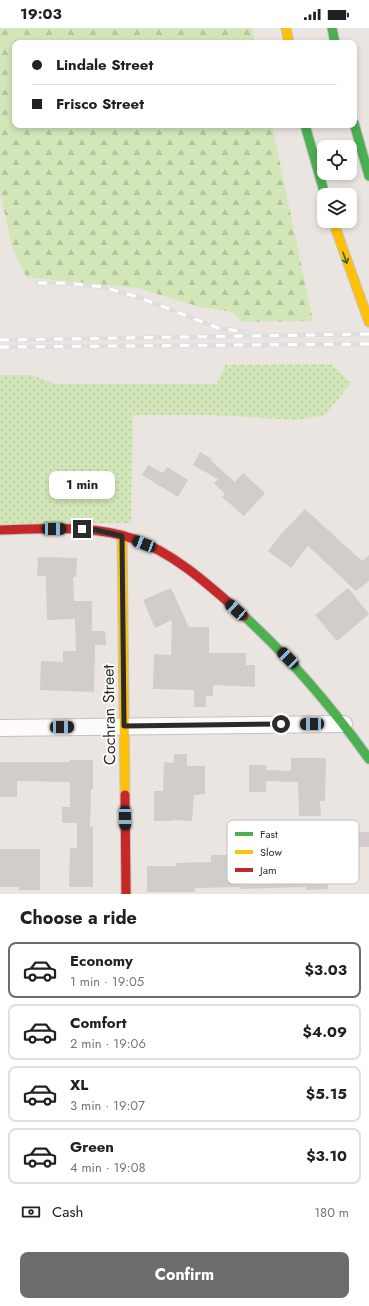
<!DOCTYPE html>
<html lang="en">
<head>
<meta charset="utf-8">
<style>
	:root { --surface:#fff; --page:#f2f2f2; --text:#202124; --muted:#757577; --line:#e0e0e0; --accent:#6e6c6a }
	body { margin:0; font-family:Jost,sans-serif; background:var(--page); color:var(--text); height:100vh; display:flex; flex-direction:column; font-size:15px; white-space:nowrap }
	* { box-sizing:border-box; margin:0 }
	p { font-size:13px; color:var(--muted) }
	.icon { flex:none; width:22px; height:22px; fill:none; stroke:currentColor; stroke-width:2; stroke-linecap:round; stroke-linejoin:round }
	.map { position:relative; height:866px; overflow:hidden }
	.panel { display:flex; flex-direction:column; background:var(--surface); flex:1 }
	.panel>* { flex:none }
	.guide { position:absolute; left:12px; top:12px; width:345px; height:88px; border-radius:8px; box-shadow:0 2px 6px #0003; display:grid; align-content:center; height:88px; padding:0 20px; background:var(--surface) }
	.controls { position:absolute; left:317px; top:112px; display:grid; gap:8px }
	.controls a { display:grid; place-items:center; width:40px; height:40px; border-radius:8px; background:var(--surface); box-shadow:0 2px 6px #0003; font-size:20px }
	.end { position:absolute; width:18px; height:18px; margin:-9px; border:5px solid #2b2b2b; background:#fff; box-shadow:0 0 0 2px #fff }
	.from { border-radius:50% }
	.bubble { position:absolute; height:28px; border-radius:8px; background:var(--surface); box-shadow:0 2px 6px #0003; font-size:13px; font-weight:700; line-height:28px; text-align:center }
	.car { position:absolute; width:12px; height:24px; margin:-12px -6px; border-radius:5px; box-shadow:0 0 3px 1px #0007; background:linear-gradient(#222 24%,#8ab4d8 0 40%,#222 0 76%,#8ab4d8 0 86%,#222 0) }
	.guide b { display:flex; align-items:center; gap:14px; height:38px; font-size:15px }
	.guide b+b { border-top:1px solid var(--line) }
	.guide i { width:10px; height:10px; background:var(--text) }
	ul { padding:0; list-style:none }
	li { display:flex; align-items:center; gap:12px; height:56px; margin:0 8px 6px; padding:0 12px; border:2px solid var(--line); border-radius:8px }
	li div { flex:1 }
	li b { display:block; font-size:15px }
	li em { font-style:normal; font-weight:700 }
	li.current { border-color:var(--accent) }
	li>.icon { width:36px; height:36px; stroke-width:1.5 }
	h2 { padding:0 20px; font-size:18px; line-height:48px }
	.pay { display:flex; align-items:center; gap:10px; height:44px; padding:0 20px; font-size:15px }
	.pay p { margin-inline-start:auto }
	.cta { display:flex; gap:8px; margin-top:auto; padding:8px 20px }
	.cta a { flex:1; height:46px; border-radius:8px; background:var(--accent); color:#fff; font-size:16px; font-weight:700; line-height:46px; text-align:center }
	.status { display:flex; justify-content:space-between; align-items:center; height:28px; padding:0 20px; background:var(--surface); direction:ltr }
	.status svg { height:11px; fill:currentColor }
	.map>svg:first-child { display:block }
</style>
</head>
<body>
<div class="status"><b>19:03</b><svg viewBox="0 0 49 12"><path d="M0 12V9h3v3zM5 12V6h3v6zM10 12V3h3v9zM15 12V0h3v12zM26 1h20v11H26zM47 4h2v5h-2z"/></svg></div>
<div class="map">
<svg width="369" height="866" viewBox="0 0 369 866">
	<defs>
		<pattern id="green-dots" width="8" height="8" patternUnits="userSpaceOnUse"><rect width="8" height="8" fill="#d2e6b8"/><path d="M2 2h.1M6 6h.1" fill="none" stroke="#b4c59e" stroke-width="1.8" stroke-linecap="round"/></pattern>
		<pattern id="forest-firs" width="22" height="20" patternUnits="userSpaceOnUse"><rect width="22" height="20" fill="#d2e6b8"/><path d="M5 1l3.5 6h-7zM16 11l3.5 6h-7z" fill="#b4c59e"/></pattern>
	</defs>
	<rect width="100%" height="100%" fill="#eae5e0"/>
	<path fill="url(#green-dots)" d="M332 336 351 355 325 387 297 392 211 387H133L131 495 0 496V347H31L56 356H217L225 337Z"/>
	<path fill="url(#forest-firs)" d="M0 0H252L255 15H15V97H272L313 293 242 294 232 284 200 279 137 260 26 249 12 218 0 164Z"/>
	<path fill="#d0cdca" d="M200 424 212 431 211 433 235 454 243 445 265 465 244 488 222 469 225 466 214 455 218 451 193 437Z
		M148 437 163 445 167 439 188 452 178 469 142 447Z
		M305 481 362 533 369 527V553L356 563 308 518 291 540 268 523 282 505Z
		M38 529 77 530 76 549H73L74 573H92V603H105L106 617H95L94 664 40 662 41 633 63 634V623H76L75 591 47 592 46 548H37Z
		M171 560 189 599H209V625H246V637H255V659L213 657V668H206V679H194V662L153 661 154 626 171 627 172 592 155 600 143 572Z
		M348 560 369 586 337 613 315 587Z
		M174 726H187V738H205V766L194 767 192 793 172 792V793H154V763H163L164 734 174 735Z
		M291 730H326L325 773H320L321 788H299L298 754 266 753V764H249V737H266V742L291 743Z
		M70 732H93V761H91L90 799H93V859H69L70 820H77V795H62V779H70V754L17 753V769H0V734H70Z
		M254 797H271V826L294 825V836L327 835 328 861 306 862V859L241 861V859L195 860V864H147V838H176V835L211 834V827H241V819H255Z
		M348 804H369V819H348Z
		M0 821H40V862H19V859H0Z"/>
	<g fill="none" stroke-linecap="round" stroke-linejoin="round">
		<g stroke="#c3c2c2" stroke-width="18">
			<path id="street" d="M0 700 344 696"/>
		</g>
		<g stroke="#c3c2c2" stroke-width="11">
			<path id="fast" d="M332 0 335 15
				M354 95 369 148
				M305 97 325 167
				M244 588C291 631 332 679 369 731"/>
		</g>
		<g stroke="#c3c2c2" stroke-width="11">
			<path id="slow" d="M286 0 289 15
				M333 193 369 294
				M122 507 125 767"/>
		</g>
		<g stroke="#c3c2c2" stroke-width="11">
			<path id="jam" d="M0 502C44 501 92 496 134 511 176 526 211 559 244 588
				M125 767 126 866"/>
		</g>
		<use href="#street" stroke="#fcfbfa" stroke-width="16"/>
		<use href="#fast" stroke="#4caf50" stroke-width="9"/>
		<use href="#slow" stroke="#ffc107" stroke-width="9"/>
		<use href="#jam" stroke="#c62828" stroke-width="9"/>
		<g stroke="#dededf" stroke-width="4.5">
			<path id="rail" d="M38 255H66L103 259 138 269 218 300 247 304
				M0 312 369 306
				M0 319 369 316"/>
		</g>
		<use href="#rail" stroke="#fff" stroke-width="3" stroke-dasharray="9" stroke-linecap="butt"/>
	</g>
	<defs><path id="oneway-shaft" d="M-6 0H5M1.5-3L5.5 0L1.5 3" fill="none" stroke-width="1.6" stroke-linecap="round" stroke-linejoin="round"/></defs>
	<use stroke="#38603a" href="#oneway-shaft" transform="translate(345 230) rotate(71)"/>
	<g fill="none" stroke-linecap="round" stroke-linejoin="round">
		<path stroke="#2b2b2b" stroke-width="5" d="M82 501 96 502 122 508 124 698 281 696"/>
	</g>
	<g text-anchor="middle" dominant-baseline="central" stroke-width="3.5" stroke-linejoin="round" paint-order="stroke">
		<g font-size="16" fill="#2b2b2b" stroke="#fff">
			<text transform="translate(109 687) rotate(-91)">Cochran Street</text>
		</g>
	</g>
	<rect x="227" y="792" width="132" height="64" rx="6" fill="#fff" stroke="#bfbfbf" stroke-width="1"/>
	<rect x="235" y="804" width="18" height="4" fill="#4caf50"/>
	<rect x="235" y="822" width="18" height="4" fill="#ffc107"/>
	<rect x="235" y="840" width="18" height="4" fill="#c62828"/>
	<g font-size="11" fill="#2b2b2b">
		<text x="260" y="810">Fast</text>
		<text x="260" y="828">Slow</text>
		<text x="260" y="846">Jam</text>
	</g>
</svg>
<div class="controls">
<a><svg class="icon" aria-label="locate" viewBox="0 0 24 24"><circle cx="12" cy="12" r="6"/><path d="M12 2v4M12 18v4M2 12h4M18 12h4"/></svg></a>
<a><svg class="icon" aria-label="layers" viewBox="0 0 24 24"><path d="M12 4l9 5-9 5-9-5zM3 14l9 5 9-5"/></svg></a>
</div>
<i class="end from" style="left:281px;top:696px"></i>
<i class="end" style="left:82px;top:501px"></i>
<div class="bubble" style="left:49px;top:443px;width:66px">1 min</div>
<i class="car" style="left:54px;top:501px;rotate:89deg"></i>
<i class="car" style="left:144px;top:516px;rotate:291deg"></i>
<i class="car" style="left:236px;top:582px;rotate:312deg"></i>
<i class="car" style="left:288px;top:630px;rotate:315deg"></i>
<i class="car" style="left:312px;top:696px;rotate:269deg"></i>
<i class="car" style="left:62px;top:699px;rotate:89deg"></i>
<i class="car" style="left:125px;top:790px;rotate:179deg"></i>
<div class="guide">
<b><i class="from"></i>Lindale Street</b>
<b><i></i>Frisco Street</b>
</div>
</div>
<section class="panel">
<h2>Choose a ride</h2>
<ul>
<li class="current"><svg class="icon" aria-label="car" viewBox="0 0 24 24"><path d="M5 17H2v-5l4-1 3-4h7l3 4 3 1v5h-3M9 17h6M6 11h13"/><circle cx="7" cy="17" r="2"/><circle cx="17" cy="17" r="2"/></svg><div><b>Economy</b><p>1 min · 19:05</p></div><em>$3.03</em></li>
<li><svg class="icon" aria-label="car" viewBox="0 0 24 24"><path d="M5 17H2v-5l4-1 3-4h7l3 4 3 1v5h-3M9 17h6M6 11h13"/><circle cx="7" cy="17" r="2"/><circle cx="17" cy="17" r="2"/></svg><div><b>Comfort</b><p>2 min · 19:06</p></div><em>$4.09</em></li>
<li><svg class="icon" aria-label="car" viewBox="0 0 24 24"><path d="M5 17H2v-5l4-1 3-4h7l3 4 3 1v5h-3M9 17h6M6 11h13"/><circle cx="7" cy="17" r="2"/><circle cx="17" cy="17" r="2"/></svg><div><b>XL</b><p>3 min · 19:07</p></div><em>$5.15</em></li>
<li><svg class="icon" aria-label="car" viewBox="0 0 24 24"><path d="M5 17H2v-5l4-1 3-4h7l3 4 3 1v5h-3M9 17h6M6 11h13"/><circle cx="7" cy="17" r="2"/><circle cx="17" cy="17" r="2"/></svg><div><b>Green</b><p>4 min · 19:08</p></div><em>$3.10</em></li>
</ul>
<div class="pay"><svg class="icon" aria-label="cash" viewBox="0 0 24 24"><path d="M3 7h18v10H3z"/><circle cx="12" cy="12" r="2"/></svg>Cash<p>180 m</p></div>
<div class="cta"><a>Confirm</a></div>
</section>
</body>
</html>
